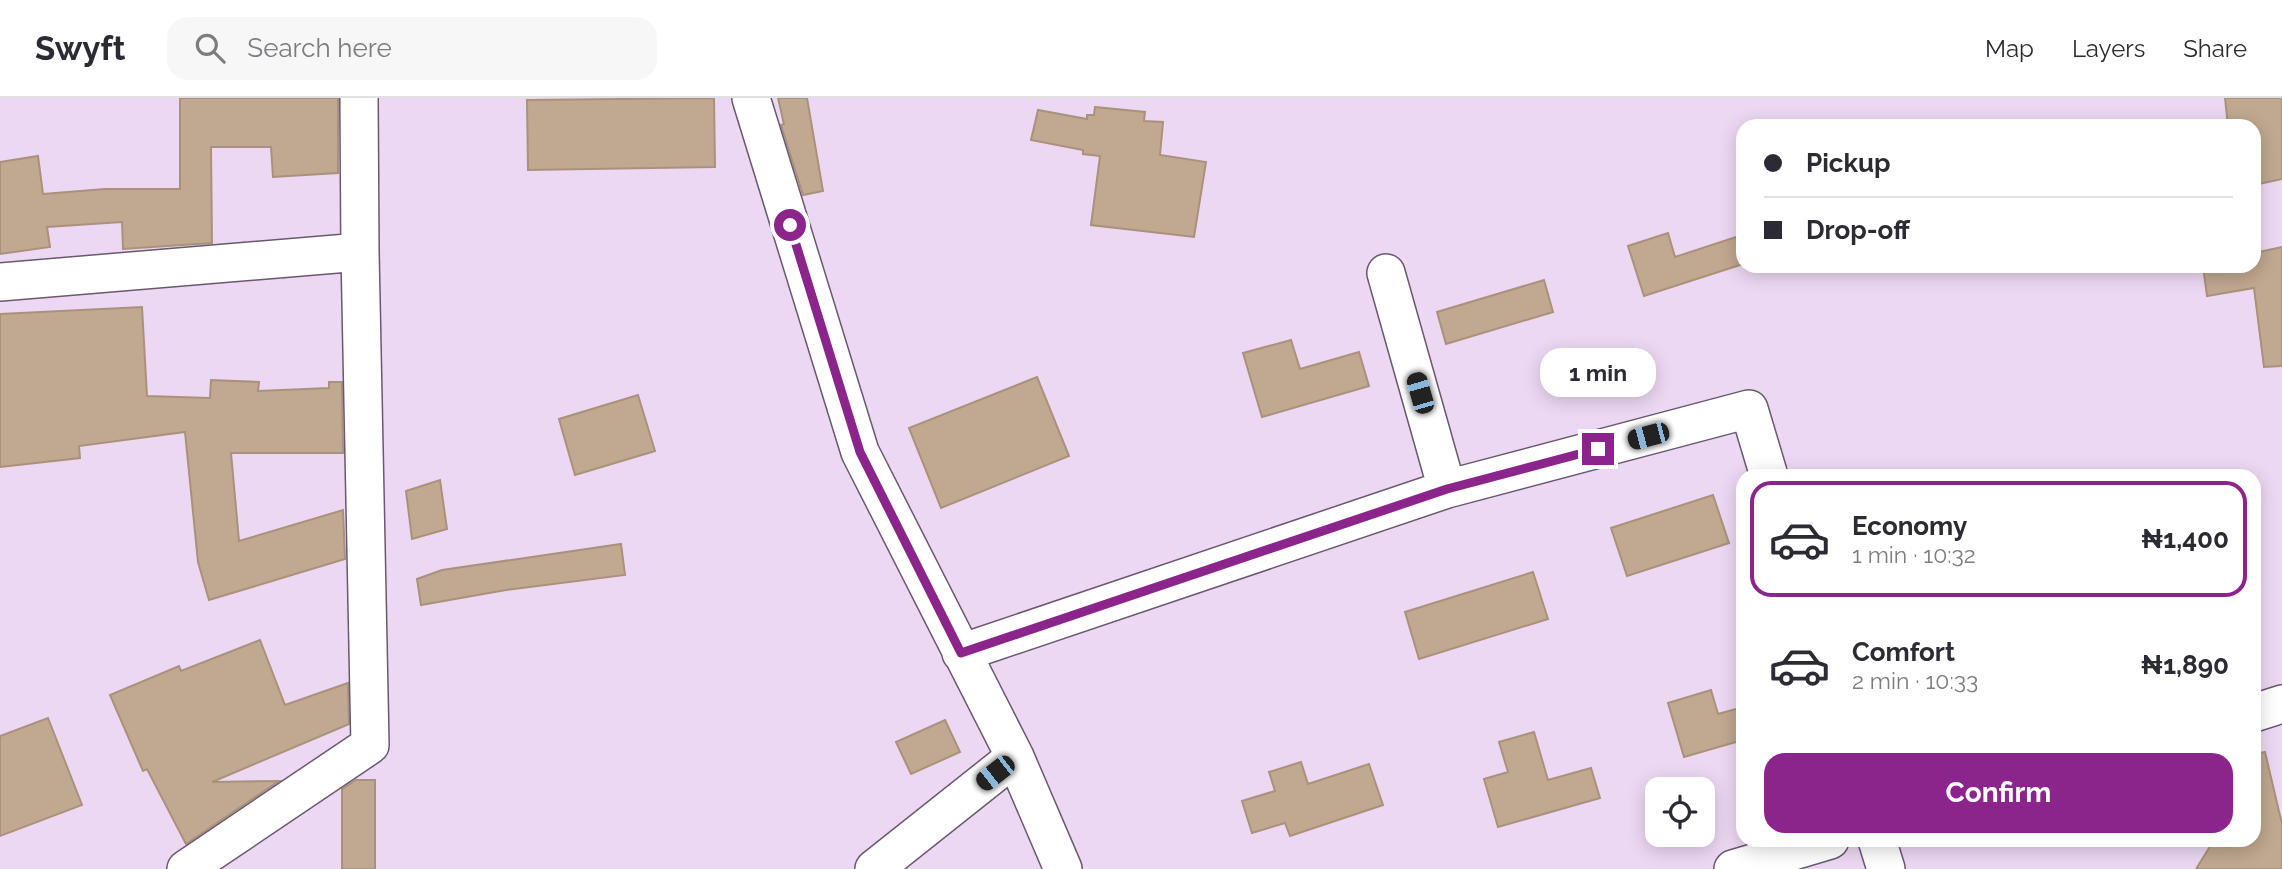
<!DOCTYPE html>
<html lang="en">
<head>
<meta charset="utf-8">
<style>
	:root { --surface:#fff; --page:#f7f7f7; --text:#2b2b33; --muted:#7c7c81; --line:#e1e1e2; --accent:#8b248b }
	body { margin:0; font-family:Raleway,sans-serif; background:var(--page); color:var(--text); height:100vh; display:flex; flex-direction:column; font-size:26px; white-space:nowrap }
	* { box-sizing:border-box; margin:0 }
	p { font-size:23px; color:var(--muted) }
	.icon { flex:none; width:38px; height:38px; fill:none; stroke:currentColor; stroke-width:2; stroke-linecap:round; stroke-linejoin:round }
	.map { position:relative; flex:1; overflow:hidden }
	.side { position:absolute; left:1736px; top:371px; width:525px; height:378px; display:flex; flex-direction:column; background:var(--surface); border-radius:21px; box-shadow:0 4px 18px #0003 }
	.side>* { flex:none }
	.guide { position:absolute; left:1736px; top:21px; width:525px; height:154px; border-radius:21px; box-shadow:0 4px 18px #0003; display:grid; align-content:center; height:154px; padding:0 28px; background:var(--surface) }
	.fabs { position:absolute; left:1645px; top:679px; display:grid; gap:14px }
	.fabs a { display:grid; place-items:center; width:70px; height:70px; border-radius:14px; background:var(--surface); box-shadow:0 4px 18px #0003; font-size:35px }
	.end { position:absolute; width:32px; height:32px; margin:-16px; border:9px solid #8b248b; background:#fff; box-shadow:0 0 0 4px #fff }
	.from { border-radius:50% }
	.bubble { position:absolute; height:49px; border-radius:21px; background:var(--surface); box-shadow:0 4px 18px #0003; font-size:23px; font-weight:700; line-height:49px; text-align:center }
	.car { position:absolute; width:21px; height:42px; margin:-21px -10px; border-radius:9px; box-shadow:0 0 5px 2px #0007; background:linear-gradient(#222 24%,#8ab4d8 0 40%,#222 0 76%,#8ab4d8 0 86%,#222 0) }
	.guide b { display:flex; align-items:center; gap:24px; height:66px; font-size:26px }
	.guide b+b { border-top:2px solid var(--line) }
	.guide i { width:18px; height:18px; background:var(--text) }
	ul { padding:12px 0 0; list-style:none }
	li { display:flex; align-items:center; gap:21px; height:116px; margin:0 14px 10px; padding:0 14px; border:4px solid transparent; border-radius:21px }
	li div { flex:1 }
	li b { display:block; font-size:26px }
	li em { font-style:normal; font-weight:700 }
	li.active { border-color:var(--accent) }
	li>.icon { width:63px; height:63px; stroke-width:1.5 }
	.action { display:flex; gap:14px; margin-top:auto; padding:14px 28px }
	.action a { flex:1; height:80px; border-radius:21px; background:var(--accent); color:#fff; font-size:28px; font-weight:700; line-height:80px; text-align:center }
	header { display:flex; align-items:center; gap:42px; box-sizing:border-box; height:98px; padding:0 35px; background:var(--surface); border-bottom:2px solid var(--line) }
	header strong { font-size:33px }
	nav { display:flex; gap:38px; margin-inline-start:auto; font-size:24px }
	.search { width:490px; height:63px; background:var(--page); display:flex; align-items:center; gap:18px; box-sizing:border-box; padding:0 24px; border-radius:21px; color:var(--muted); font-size:26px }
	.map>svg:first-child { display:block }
</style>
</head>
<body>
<header>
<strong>Swyft</strong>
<div class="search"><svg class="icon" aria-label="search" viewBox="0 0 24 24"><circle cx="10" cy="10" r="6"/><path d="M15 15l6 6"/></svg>Search here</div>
<nav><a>Map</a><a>Layers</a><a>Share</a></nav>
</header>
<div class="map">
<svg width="2282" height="771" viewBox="0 0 2282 771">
	<rect width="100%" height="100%" fill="#edd8f3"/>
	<path fill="#c0a891" stroke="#a9927b" stroke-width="2" d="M180 0H338V75L273 79 271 49H211L212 145 123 151 122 124 47 129 50 149 0 156V64L38 58 43 96 105 91H180Z
		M714 0 715 69 528 72 527 2Z
		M778 0H807L823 93 803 97 781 27 784 26Z
		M2225 0H2282V81L2254 87V28H2228Z
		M1095 9 1145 14 1144 23 1163 24 1160 57 1206 64 1194 139 1091 127 1100 58 1083 56V52L1031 42 1038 12 1087 21V17H1094Z
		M1668 135 1675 159 1736 139 1743 166 1644 198 1628 148Z
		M2282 149V268L2264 269 2254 190 2207 198 2203 168H2254V155Z
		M1544 182 1553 214 1446 246 1437 214Z
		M142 209 147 298 210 300 211 282 259 284 258 293 329 290V284H342L343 355H231L239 443 343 412 345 461 209 502 198 464 185 334 79 348 80 360 0 369V216Z
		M1291 242 1300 271 1359 254 1369 288 1262 319 1243 255Z
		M1037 279 1069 358 941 410 909 330Z
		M638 297 655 353 575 377 559 321Z
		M440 382 447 431 412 441 406 393Z
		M1713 397 1729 445 1627 478 1611 430Z
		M621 446 625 477 506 492 421 507 417 481 442 472Z
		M1533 474 1548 521 1419 561 1405 514Z
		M260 542 285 607 348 585 349 626 212 684 279 683 186 746 147 671 143 673 110 597 179 568 181 573Z
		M1711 592 1718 616 1743 609V642L1684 659 1668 605Z
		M48 620 82 707 0 738V638Z
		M945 622 960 654 911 676 896 644Z
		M1534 634 1548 682 1591 670 1600 700 1498 729 1484 681 1508 674 1499 644Z
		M2265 654 2282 726V771H2196L2214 742H2254V656Z
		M1301 664 1308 686 1369 666 1383 707 1290 738 1285 725 1252 735 1242 703 1275 693 1269 674Z
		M356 682H375V771H342V691Z"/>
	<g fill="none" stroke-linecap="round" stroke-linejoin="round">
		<g stroke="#6a586f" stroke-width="40">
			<path id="minor" d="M751 0 860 354 1015 659 1063 771
				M1386 175 1447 391
				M0 184 360 154
				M961 555 1447 391 1749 311 1769 378
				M2254 615 2282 606
				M1877 742 1886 771
				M186 771 370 647 360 154 359 0
				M874 771 1015 659
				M1733 771 1830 742"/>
		</g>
		<use href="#minor" stroke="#fff" stroke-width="37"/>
	</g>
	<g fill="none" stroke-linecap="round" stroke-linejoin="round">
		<path stroke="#8b248b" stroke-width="9" d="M790 127 860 354 961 555 1447 391 1598 351"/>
	</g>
</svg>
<div class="fabs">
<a><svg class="icon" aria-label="locate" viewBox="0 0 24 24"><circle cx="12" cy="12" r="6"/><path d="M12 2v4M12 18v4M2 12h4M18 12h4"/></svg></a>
</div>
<i class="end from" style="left:790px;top:127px"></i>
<i class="end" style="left:1598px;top:351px"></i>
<div class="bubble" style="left:1540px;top:250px;width:116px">1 min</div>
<i class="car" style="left:1420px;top:295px;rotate:344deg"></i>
<i class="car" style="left:1648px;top:338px;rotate:255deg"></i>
<i class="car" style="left:995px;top:675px;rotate:232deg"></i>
<div class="guide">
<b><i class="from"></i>Pickup</b>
<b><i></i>Drop-off</b>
</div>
<section class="side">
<ul>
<li class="active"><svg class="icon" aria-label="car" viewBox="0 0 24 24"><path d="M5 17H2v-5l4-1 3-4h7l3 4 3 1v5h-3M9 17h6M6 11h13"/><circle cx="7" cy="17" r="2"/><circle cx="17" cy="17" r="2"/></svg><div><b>Economy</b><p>1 min · 10:32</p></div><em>₦1,400</em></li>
<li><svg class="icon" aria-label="car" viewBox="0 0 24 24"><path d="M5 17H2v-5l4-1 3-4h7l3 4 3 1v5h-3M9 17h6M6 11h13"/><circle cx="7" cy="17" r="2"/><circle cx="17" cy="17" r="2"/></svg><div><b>Comfort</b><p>2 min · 10:33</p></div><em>₦1,890</em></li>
</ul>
<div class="action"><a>Confirm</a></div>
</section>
</div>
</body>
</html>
